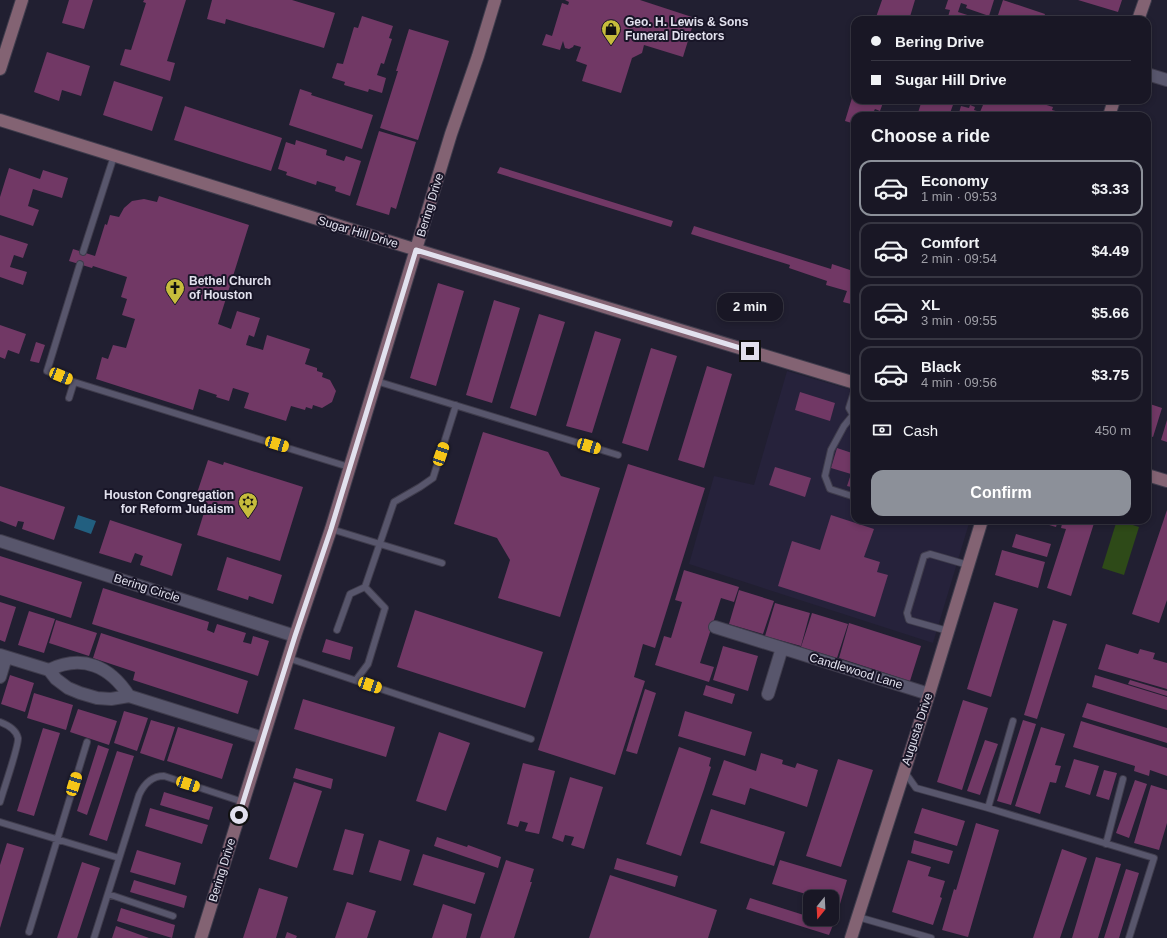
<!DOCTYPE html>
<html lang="en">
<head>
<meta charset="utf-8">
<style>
	:root { --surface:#191725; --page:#22202d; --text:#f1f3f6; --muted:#9f9fa7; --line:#373642; --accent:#8c9099 }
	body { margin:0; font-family:Helvetica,sans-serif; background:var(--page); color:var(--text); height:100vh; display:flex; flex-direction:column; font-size:15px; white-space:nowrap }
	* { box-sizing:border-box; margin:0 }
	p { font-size:13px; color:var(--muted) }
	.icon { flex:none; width:22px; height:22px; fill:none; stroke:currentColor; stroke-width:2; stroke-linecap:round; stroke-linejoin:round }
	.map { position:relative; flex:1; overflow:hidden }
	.panel { position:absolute; left:851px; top:112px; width:300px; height:412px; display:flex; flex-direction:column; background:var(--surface); border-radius:12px; box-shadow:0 2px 6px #0003,0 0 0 1px var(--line) }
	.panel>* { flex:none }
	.banner { position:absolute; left:851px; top:16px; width:300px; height:88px; border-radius:12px; box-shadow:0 2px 6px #0003,0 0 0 1px var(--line); display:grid; align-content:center; height:88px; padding:0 20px; background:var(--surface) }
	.needle { width:26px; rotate:198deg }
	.buttons { position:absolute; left:803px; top:890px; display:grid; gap:8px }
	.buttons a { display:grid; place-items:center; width:36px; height:36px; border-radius:8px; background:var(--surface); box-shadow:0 2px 6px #0003,0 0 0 1px var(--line); font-size:20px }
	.end { position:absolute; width:18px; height:18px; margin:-9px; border:5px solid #e2e1ee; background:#111; box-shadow:0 0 0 2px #111 }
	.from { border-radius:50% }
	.bubble { position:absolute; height:28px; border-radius:12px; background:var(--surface); box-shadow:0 2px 6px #0003,0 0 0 1px var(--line); font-size:13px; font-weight:700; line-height:28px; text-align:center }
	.car { position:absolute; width:12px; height:24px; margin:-12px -6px; border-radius:5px; box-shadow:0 0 3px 1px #0007; background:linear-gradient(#f5c518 24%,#345 0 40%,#f5c518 0 76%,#345 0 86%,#f5c518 0) }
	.banner b { display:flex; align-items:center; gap:14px; height:38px; font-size:15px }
	.banner b+b { border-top:1px solid var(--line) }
	.banner i { width:10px; height:10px; background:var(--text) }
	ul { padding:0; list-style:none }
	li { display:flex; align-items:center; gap:12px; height:56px; margin:0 8px 6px; padding:0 12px; border:2px solid var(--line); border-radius:12px }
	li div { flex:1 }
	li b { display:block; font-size:15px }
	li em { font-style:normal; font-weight:700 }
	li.current { border-color:var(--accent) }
	li>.icon { width:36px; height:36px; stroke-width:1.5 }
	h2 { padding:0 20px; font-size:18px; line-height:48px }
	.pay { display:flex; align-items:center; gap:10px; height:44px; padding:0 20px; font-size:15px }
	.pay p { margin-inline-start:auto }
	.primary-button { display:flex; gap:8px; margin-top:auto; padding:8px 20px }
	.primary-button a { flex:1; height:46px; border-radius:12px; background:var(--accent); color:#fff; font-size:16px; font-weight:700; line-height:46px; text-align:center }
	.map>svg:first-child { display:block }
</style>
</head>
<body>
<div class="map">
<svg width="1167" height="938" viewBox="0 0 1167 938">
	<rect width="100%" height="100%" fill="#211f31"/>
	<path fill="#26223b" d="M787 371 855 391V520H970L933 643 689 564 714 476 754 485Z"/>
	<path fill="#2e4a18" d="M1117 520 1139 527 1124 575 1102 568Z"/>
	<path fill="#225f80" d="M78 515 96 521 91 534 74 528Z"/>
	<path fill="#713865" d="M69 0H93L84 29 62 23Z
		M144 0H186L167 61 175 63 170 81 120 65 125 49 131 50 146 3 143 2Z
		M212 0H292L335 13 324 48 226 19 225 24 207 19Z
		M565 0H640L695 18 683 57 644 45 642 53 632 58 621 93 582 81 587 65 576 61 581 47 574 45 573 47 569 49 565 48 563 41 560 50 542 45 546 34 552 36 562 3 568 5 569 2Z
		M882 0H915L909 20H875Z
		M948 0H994L989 16 966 8 967 5 961 3 958 12 980 19 979 20H947L950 10 945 9Z
		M1003 0 1045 14 1043 20H1003L997 18Z
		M1078 0H1122L1118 12Z
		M362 16 393 26 389 38 392 39 384 64 381 63 377 75 386 78 382 93 369 89 368 92 344 85 345 82 332 78 337 63 343 64 354 27 358 28Z
		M1060 16 1068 18V20H1058Z
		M409 29 449 41 418 140 380 128 398 71H396Z
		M47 52 90 66 81 96 62 90 59 101 34 92Z
		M114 81 163 97 152 131 103 115Z
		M855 88V100H884L880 111 875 109 873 113 882 116H855V124L845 121Z
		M300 89 312 93 311 95 373 115 362 149 289 125Z
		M922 100H946L954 102 949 116H917Z
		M982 100H1036L1039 101 1038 105H1039L1040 103 1053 107 1052 110 1066 114 1065 116H958L961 106 969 108 970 105 975 107 974 110 980 112 983 105H980Z
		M185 106 282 138 271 171 174 140Z
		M379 131 416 142 396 209 391 207 389 215 356 205Z
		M296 140 327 150 326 155 344 161 346 156 361 161 350 196 335 191 336 187 317 181 316 185 286 175 287 172 278 169 286 142 295 145Z
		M500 167 673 221 671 227 497 173Z
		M9 168 40 179 43 170 68 178 62 198 33 189 28 206 39 210 33 226 0 215V197Z
		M159 196 249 225 218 324 231 329 237 311 260 318 254 337 249 335 246 345 263 350 267 335 310 349 305 364 317 368V371L323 373 322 377 330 380 336 391 332 402 322 408 313 405 312 409 306 407 305 410 291 406 286 421 244 408 249 393 233 388 229 401 216 397 217 395 199 389 193 410 96 379 102 357 108 359 113 345 126 348 135 319 122 315 127 299 121 297 127 277 93 266 92 268 69 261 73 249 95 256 105 224 107 225 110 215 119 217 124 208 132 201 144 199 157 202Z
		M694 226 831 269 832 264 853 271 855 265V305L843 302 847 291 826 285 827 281 789 268 790 265 691 234Z
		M0 235 28 244 23 258 14 255 10 267 27 272 23 285 0 277Z
		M438 283 464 291 436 386 410 378Z
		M494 300 520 308 492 403 466 395Z
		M539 314 565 322 536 416 510 408Z
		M0 325 26 334 19 354 8 350 5 359 0 357Z
		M595 331 621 339 592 433 566 426Z
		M36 342 45 345 39 363 30 361Z
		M651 348 677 356 648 451 622 443Z
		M707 366 732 374 704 468 678 460Z
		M800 392 835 403 830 421 795 410Z
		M1147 403 1162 408 1153 437 1147 435Z
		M1167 420V442L1161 440Z
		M483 432 548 452 561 476 600 488 560 617 498 598 510 560 497 538 454 524Z
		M837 448 855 454V488L847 486 851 474 831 468Z
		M208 460 223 465 224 462 303 487 280 561 197 535 207 503 195 499Z
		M628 464 705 488 655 648 643 644 634 677 645 681 615 775 538 750Z
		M775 467 811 478 805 497 769 485Z
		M0 486 65 507 54 540 22 529 24 522 18 521 16 527 0 521Z
		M1167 510V600L1159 623 1132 614Z
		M831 515 874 529 864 557 880 562 877 572 888 575 875 617 778 586 792 541 820 550Z
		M110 520 182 544 172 576 140 565 143 556 135 553 131 563 99 553Z
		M1032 520H1058L1056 527Z
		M1063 520H1095L1071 596 1047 588 1066 529 1061 528Z
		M1016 534 1051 544 1047 557 1012 547Z
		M1002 550 1045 562 1038 588 995 575Z
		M0 556 82 582 71 618 0 595Z
		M227 557 282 575 273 604 249 596 248 600 217 590Z
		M684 570 739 587 734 602 721 598 700 663 714 667 709 682 655 665 664 636 671 638 682 602 675 600Z
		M103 588 209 622 207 630 214 633 217 624 246 633 243 642 251 644 253 636 269 641 258 676 92 624Z
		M739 590 774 601 763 634 729 624Z
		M0 602 16 607 5 642 0 640Z
		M994 602 1018 609 991 697 967 689Z
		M775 603 810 613 801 646 765 636Z
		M415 610 543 652 525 708 397 667Z
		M29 611 55 619 44 653 18 645Z
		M812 613 848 624 837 658 801 647Z
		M56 620 97 633 89 656 49 643Z
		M1053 620 1067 624 1037 719 1024 715Z
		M849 623 921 646 910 681 839 658Z
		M101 633 248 681 238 714 133 680 135 672 93 658Z
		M326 639 353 647 350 660 322 652Z
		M1106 644 1138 654 1140 649 1155 653 1153 659 1167 663V689L1098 669Z
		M723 646 758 656 748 691 713 680Z
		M10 675 34 683 25 712 1 704Z
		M1095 675 1167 697V710L1092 687Z
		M1130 680 1167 691V696L1128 684Z
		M706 685 735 694 732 704 703 695Z
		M645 689 656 693 637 754 626 751Z
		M34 693 73 705 66 730 27 718Z
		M303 699 395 727 386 757 294 729Z
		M963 700 988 708 962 790 937 782Z
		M1087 703 1167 728V743L1082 717Z
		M78 709 117 721 109 745 70 732Z
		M124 711 148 718 137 751 114 743Z
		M685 711 752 732 745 756 678 736Z
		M151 720 175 727 164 761 140 753Z
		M1023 720 1036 724 1011 805 997 801Z
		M1081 721 1167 748V776L1150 770 1149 776 1134 771 1135 766 1073 747Z
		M178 727 233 744 222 779 167 761Z
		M1041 727 1065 734 1055 765 1061 766 1056 783 1050 782 1040 814 1015 806Z
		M43 728 60 733 34 816 17 811Z
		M439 732 470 743 446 811 416 801Z
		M985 740 998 744 980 795 967 791Z
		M98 745 109 749 87 815 77 811Z
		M679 747 711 758 709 766 711 767 704 789 681 856 646 844Z
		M117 751 134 756 107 841 89 835Z
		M761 753 783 760 782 764 795 768 797 763 818 770 807 807 750 788 745 805 712 795 724 760 756 771Z
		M838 759 873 770 841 867 806 856Z
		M1074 759 1099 766 1090 795 1065 787Z
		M523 763 555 771 539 834 525 831 528 823 520 821 518 827 507 824Z
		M296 768 333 779 331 789 293 778Z
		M1104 770 1117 773 1109 800 1096 796Z
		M570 777 603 787 584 849 571 845 574 837 565 835 563 842 552 838Z
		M1135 780 1147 784 1129 838 1116 833Z
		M294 782 322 791 297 868 269 859Z
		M1151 785 1167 790V823L1159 850 1134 843Z
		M164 792 213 807 209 820 160 805Z
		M150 808 208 825 202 844 145 826Z
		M922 808 965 821 957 846 914 833Z
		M711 809 785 832 774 866 700 843Z
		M976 823 999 830 968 937 942 930 954 889 956 890Z
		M345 829 364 834 353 875 333 870Z
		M437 837 467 847 468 845 501 857 498 868 434 846Z
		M379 840 410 850 401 881 369 872Z
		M914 840 953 851 949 864 911 853Z
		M7 843 24 848 0 928V865Z
		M1062 849 1087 858 1060 938H1033Z
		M137 850 181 863 175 885 130 872Z
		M423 854 485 873 475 904 413 885Z
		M1096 857 1121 864 1098 938H1072Z
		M617 858 678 876 675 887 614 869Z
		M506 860 534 869 530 882H532L514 938H480Z
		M780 860 847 880 840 904 832 902V897H816L772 884Z
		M908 860 931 867 928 876 945 881 940 897 942 898 933 925 892 912Z
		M82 862 100 868 77 938H57Z
		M1126 869 1139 873 1119 938H1104Z
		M610 875 717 910 708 938H589Z
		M134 880 187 896 184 908 130 892Z
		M259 888 288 897 276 938H243Z
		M750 898 810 917V919H815L833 925 829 935 746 909Z
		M347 902 376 911 367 938H335Z
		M443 904 472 914 466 938H432Z
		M121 908 175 925 172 938 117 921Z
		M116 926 149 938H112Z
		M287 932 297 936 296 938H285Z"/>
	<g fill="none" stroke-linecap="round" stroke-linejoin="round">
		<g stroke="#3f3c4c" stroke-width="8">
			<path id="lane" d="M83 252 114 156
				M376 381 618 455
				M74 382 349 467
				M855 389 849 408 853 415H855
				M69 398 74 382 47 371 80 264
				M853 415 844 426 831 450 825 476 830 489 855 497
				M331 529 442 563
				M337 630 350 594 365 587 394 502 420 487 433 478 456 405
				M948 631 909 620 907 613 924 556 930 554 968 565
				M288 658 531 739
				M356 680 368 664 385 608 365 587
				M0 722C8 725 16 729 18 738 19 746 3 791 0 802
				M904 771 916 788 988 808 1154 858 1129 938
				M988 808 1013 721
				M0 822 119 858
				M1106 844 1123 779
				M108 894 173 916
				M858 917 931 938
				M29 932 87 742
				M94 938 139 795C144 784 151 776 164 776L243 802"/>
		</g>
		<g stroke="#3f3c4c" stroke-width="14">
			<path id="street" d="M1147 74 1167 80
				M0 541 295 636
				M715 627 929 694
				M0 655 49 670 56 679 68 688 80 693 97 698 111 699 129 696C110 666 82 654 49 670
				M0 677 6 657
				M768 694 782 648
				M129 696 263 738"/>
		</g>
		<g stroke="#3f3c4c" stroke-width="14">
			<path id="secondary" d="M1138 20 1145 0
				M0 69 22 0
				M1109 116 1114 100
				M0 120 433 255 855 383
				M1147 475 1167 481
				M201 938 295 636 331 529 451 134 478 56 495 0
				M851 938 929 694 982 520"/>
		</g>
		<use href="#lane" stroke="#58566c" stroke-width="6"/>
		<use href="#street" stroke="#58566c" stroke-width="12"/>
		<use href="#secondary" stroke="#836373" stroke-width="12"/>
	</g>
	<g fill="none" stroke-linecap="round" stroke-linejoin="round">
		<path stroke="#e2e1ee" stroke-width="5" d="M239 815 295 636 331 529 416 250 750 351"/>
	</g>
	<defs>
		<g id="shop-pin" transform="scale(1)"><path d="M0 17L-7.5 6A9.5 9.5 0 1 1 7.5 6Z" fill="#c6bc3c" stroke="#181527"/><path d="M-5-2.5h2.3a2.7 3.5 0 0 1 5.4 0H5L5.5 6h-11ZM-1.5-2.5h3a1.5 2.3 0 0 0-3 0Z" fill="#111"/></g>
		<g id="church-pin" transform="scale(1)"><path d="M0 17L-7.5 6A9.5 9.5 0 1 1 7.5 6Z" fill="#c6bc3c" stroke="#181527"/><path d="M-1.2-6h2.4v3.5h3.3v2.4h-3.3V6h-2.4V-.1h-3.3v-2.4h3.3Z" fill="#111"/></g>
		<g id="synagogue-pin" transform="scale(1)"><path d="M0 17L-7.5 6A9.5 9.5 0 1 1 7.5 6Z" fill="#c6bc3c" stroke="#181527"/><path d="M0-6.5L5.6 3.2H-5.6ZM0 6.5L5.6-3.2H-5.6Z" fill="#111"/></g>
	</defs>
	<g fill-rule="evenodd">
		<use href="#shop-pin" x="611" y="29"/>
		<use href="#church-pin" x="175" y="288"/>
		<use href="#synagogue-pin" x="248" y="502"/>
	</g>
	<g text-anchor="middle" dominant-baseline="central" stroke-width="4" stroke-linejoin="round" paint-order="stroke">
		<g font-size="12" font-weight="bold" fill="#e2e1ee" stroke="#181527" text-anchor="start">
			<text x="625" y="22">Geo. H. Lewis &amp; Sons<tspan x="625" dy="14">Funeral Directors</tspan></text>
			<text x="189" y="281">Bethel Church<tspan x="189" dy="14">of Houston</tspan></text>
			<text x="234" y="495" text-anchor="end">Houston Congregation<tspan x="234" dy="14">for Reform Judaism</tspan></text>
		</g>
		<g font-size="12" fill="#e2e1ee" stroke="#181527">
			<text transform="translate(430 205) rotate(-73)">Bering Drive</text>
			<text transform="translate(358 232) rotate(17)">Sugar Hill Drive</text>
			<text transform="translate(147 588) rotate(18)">Bering Circle</text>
			<text transform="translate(856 671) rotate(17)">Candlewood Lane</text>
			<text transform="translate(917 729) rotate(-72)">Augusta Drive</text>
			<text transform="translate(222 870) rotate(-73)">Bering Drive</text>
		</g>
	</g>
</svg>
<div class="buttons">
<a><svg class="needle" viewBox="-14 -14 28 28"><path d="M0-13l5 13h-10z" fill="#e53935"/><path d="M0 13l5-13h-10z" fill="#9f9fa7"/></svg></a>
</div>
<i class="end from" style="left:239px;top:815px"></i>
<i class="end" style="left:750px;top:351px"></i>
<div class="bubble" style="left:717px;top:293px;width:66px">2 min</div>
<i class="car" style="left:61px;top:376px;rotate:112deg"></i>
<i class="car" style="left:277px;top:444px;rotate:107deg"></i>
<i class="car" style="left:589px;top:446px;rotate:107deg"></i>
<i class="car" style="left:441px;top:454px;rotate:19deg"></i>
<i class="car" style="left:370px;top:685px;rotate:109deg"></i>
<i class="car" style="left:74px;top:784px;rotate:17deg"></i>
<i class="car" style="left:188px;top:784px;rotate:108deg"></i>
<div class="banner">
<b><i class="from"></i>Bering Drive</b>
<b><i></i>Sugar Hill Drive</b>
</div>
<section class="panel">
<h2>Choose a ride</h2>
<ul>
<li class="current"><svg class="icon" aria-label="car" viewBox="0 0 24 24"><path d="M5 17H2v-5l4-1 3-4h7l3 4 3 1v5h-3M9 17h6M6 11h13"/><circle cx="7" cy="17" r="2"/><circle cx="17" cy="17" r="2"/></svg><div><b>Economy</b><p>1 min · 09:53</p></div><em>$3.33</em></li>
<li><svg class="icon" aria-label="car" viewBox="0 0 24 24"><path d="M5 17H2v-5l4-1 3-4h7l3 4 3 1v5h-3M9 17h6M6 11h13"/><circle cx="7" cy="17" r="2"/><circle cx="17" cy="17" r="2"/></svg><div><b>Comfort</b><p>2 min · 09:54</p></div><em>$4.49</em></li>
<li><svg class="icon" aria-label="car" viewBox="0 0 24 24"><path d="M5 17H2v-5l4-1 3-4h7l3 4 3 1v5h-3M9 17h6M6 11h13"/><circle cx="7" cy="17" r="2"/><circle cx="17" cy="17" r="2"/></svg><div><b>XL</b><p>3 min · 09:55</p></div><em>$5.66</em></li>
<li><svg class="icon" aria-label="car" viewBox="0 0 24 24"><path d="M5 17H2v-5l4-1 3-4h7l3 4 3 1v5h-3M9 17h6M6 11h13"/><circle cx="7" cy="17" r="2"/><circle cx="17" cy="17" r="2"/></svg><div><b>Black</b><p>4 min · 09:56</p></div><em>$3.75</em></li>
</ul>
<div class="pay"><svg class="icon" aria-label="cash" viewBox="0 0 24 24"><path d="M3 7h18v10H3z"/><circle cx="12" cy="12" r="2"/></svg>Cash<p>450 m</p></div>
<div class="primary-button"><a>Confirm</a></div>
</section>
</div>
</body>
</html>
